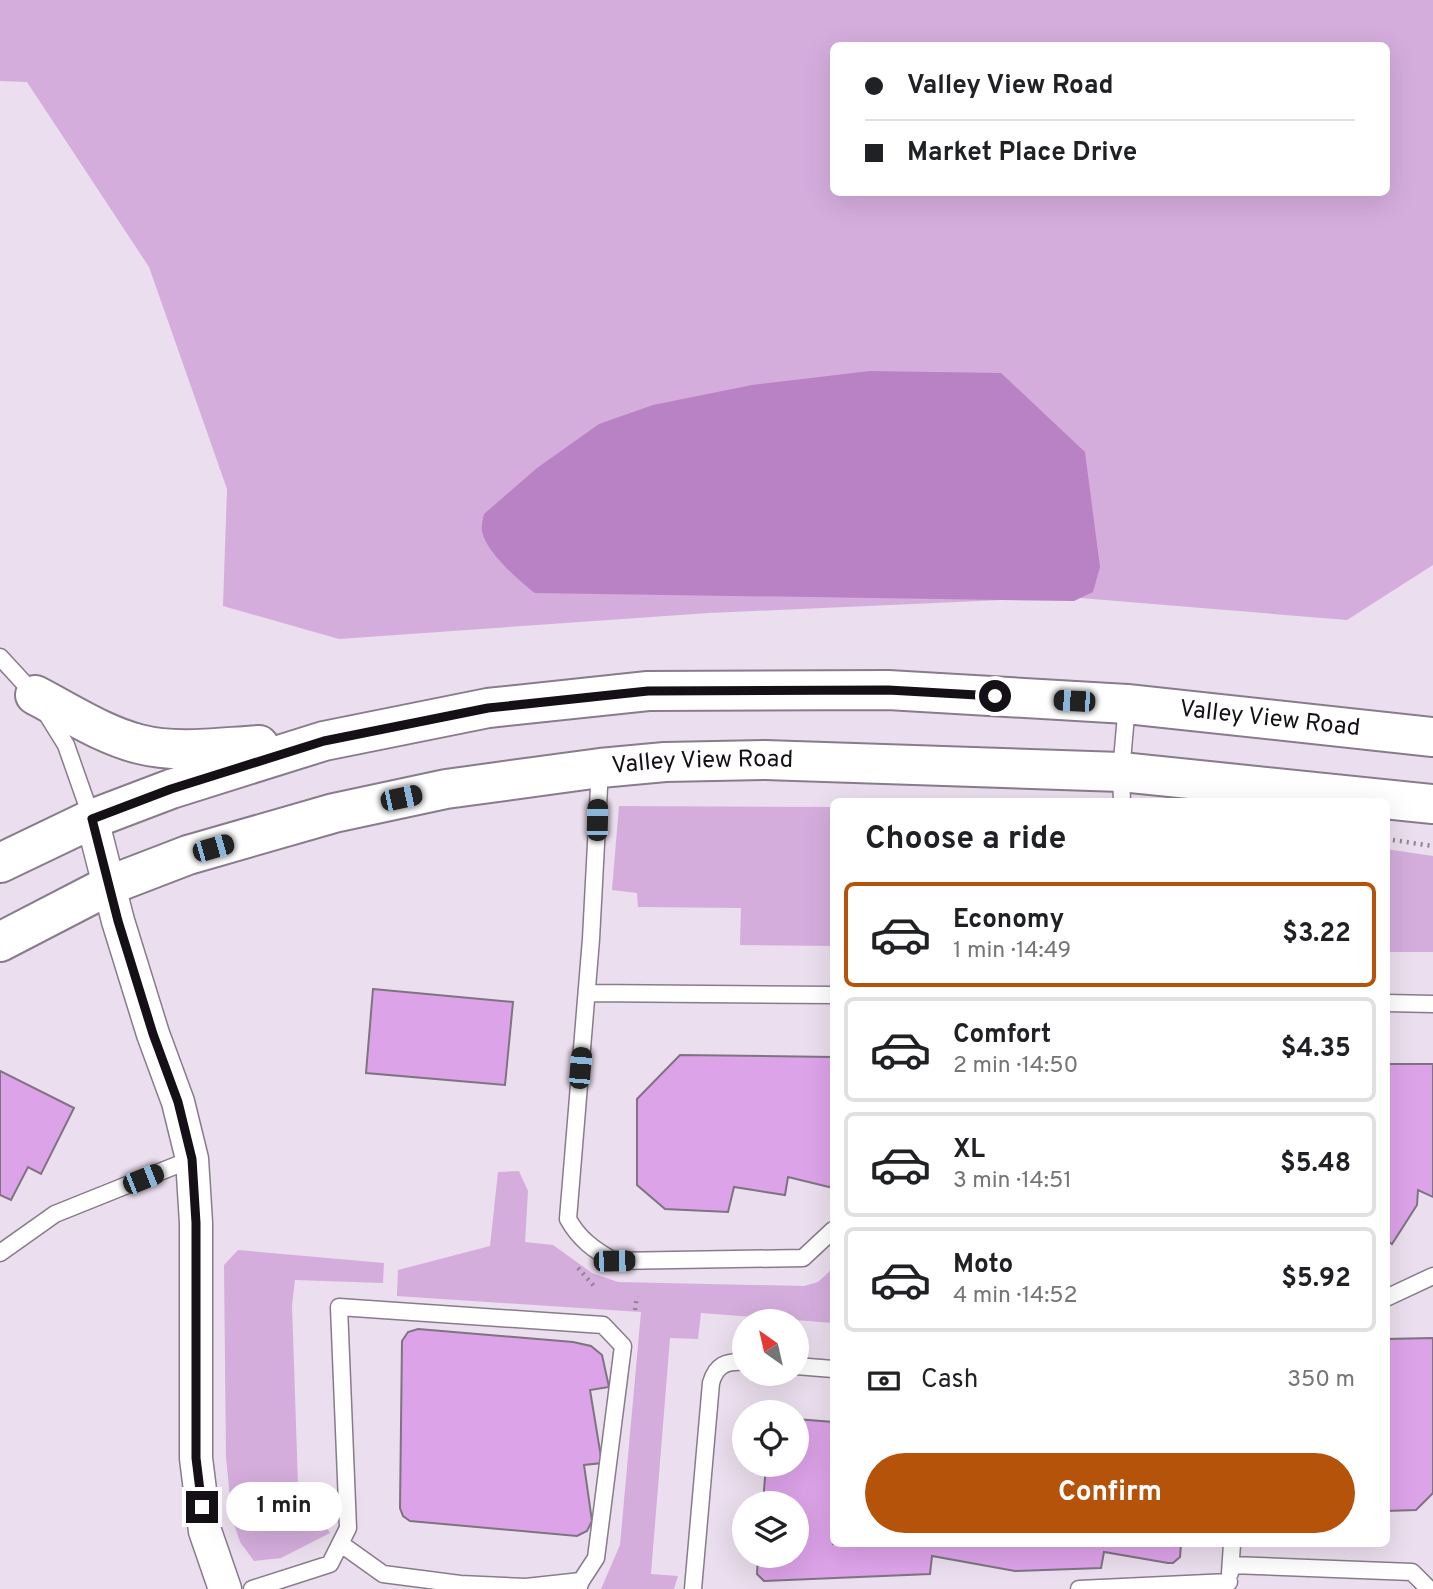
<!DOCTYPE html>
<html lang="en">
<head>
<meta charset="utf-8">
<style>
	:root { --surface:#fff; --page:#f2f2f2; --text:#202124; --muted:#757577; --line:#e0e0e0; --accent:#b45309 }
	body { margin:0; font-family:Overpass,sans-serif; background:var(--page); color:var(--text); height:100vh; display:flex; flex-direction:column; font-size:26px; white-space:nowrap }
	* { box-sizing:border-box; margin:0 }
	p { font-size:23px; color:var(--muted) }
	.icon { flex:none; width:38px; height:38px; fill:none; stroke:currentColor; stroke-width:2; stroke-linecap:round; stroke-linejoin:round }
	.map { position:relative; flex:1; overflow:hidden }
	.side { position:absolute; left:830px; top:798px; width:560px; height:749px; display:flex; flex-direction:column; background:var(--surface); border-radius:10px; box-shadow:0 7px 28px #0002 }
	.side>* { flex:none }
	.guide { position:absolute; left:830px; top:42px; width:560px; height:154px; border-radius:10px; box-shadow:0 7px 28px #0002; display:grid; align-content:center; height:154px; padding:0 35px; background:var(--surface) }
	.needle { width:46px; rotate:326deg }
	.fabs { position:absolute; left:732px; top:1309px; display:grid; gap:14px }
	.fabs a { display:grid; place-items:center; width:77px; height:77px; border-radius:50%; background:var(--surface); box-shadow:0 7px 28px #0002; font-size:35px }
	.end { position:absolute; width:32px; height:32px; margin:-16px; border:9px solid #151016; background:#fff; box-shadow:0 0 0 4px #fff }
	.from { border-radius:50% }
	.bubble { position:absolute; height:49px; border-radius:24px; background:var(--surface); box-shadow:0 7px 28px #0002; font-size:23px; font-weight:700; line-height:49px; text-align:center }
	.car { position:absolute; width:21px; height:42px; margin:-21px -10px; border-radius:9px; box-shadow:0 0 5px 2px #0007; background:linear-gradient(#222 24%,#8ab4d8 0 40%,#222 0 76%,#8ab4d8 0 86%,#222 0) }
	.guide b { display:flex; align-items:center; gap:24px; height:66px; font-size:26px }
	.guide b+b { border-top:2px solid var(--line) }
	.guide i { width:18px; height:18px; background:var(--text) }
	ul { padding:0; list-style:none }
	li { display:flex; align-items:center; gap:21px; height:105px; margin:0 14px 10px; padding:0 21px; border:4px solid var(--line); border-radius:10px }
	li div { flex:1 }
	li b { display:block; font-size:26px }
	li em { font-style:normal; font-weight:700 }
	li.current { border-color:var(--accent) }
	li>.icon { width:63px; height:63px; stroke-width:1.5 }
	h2 { padding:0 35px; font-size:32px; line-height:84px }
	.pay { display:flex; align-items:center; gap:18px; height:77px; padding:0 35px; font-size:26px }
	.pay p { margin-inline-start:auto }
	.cta { display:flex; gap:14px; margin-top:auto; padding:14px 35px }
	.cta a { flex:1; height:80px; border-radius:42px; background:var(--accent); color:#fff; font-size:28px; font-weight:700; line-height:80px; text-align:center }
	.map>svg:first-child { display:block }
</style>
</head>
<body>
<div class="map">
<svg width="1433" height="1589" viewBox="0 0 1433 1589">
	<rect width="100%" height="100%" fill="#ebdeee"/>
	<path fill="#d4addc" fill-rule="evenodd" d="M0 0H1433V565L1347 620 1068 597 709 613 339 639 223 606 227 489 149 267 27 82 0 81ZM833 46H1386V192H833Z
		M619 806 833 807V946L740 945 741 908 638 907 637 893 612 890Z
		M1386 849 1433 856V952H1386Z
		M519 1171 528 1191 525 1242 553 1245 592 1273 618 1282 804 1286 818 1282 833 1268V1323L701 1313 698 1339 670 1338 651 1574 678 1576 674 1589H601L620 1545 641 1312 397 1296 398 1270 490 1246 498 1172Z
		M238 1250 384 1263 383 1283 295 1280 292 1305 299 1515 320 1517 330 1533 281 1558 254 1561 240 1542 232 1518 226 1457 224 1265Z"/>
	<path fill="#b982c5" d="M870 371 1001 373 1085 452 1100 567 1093 592 1074 601 535 593C519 581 485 551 482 531 481 526 483 519 484 514L537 468 599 424 653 405 752 385Z"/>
	<path fill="#dda3e9" stroke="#7e7381" stroke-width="2" d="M373 989 513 1002 505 1085 366 1073Z
		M680 1055 833 1057V1188L788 1177 785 1195 734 1187 728 1212 665 1209 637 1185V1099Z
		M1386 1064H1433V1197L1418 1190 1417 1205 1392 1244 1386 1240Z
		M0 1071 74 1108 41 1174 28 1167 11 1200 0 1195Z
		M418 1329 573 1342 591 1346 602 1355 609 1387 590 1390 602 1463 584 1465 592 1521 587 1531 577 1536 410 1521 403 1516 400 1508 402 1341 408 1332Z
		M1433 1338V1493L1416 1510 1386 1511V1339Z
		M796 1419 833 1422V1544H1181L1180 1557 1173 1563H1168L1104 1552 1101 1568 1015 1571 932 1556 930 1574 764 1581 757 1574 758 1556H796V1503H763L766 1465H796Z"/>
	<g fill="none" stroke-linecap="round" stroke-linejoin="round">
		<g stroke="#887c8a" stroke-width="19">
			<path id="lane" d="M0 657 35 695 66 745 92 819
				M600 768 591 939 568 1219C579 1239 594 1250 614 1261L803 1258 833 1230
				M1122 802 1121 772 1127 704
				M587 993 833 995
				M1386 1003 1433 1004
				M0 1253 55 1214 192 1159
				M1386 1298 1433 1276
				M796 1366 833 1369
				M341 1544 383 1574 460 1584 526 1587 581 1581
				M1231 1565 1412 1572 1429 1589
				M1230 1573 1232 1544
				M252 1589 330 1564 348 1528 339 1307 603 1325 623 1346 596 1558 581 1581 578 1589
				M693 1589 711 1383C716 1365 726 1361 744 1362
				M1079 1589 1229 1582"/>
		</g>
		<g stroke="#887c8a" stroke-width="35">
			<path id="street" d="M92 819 118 921 153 1034 178 1102 192 1159 196 1223V1458L205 1531 225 1589"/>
		</g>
		<g stroke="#887c8a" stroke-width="42">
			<g id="secondary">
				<path d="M35 695C68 712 103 735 139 744 177 754 220 747 259 745"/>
				<path id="s1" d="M0 863 92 819 171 789 324 741 488 708 648 691 888 690 1127 704 1433 737"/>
				<path id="s2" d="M0 942 110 885 188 855 334 813 446 789 600 768 665 762 765 760 1121 772 1433 804"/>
			</g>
		</g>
		<path stroke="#8e8591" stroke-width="4.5" stroke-dasharray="2 5" stroke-linecap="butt" d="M1386 839 1433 846
			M578 1268 595 1287
			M635 1310 637 1296"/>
		<use href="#lane" stroke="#fff" stroke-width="16"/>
		<use href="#street" stroke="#fff" stroke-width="32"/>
		<use href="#secondary" stroke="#fff" stroke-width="38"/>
	</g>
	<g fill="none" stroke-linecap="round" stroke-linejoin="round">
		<path stroke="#151016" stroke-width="9" d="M202 1507 196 1458V1223L192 1159 178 1102 153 1034 118 921 92 819 171 789 324 741 488 708 648 691 888 690 995 696"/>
	</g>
	<g text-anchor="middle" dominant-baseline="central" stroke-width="7" stroke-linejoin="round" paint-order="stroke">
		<g font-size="24" fill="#151016" stroke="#fff">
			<text stroke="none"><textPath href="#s1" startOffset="1298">Valley View Road</textPath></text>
			<text stroke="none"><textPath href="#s2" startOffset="732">Valley View Road</textPath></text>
		</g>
	</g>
</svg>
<div class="fabs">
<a><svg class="needle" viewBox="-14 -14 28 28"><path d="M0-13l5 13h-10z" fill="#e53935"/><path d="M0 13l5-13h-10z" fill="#757577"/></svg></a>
<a><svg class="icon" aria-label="locate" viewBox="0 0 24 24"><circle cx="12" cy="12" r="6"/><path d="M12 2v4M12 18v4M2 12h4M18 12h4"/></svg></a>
<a><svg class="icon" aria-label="layers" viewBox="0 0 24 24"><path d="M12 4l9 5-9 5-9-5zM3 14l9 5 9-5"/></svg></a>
</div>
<i class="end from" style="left:995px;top:696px"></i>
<i class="end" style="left:202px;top:1507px"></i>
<div class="bubble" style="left:226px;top:1482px;width:116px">1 min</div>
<i class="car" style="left:1074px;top:701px;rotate:273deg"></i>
<i class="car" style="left:401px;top:798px;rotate:78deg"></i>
<i class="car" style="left:597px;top:820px;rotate:1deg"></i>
<i class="car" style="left:213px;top:848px;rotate:74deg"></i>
<i class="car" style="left:580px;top:1068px;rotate:5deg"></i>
<i class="car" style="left:143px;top:1179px;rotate:68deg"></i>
<i class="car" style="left:614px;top:1261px;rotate:89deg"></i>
<div class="guide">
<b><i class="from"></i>Valley View Road</b>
<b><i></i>Market Place Drive</b>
</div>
<section class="side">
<h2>Choose a ride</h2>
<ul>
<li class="current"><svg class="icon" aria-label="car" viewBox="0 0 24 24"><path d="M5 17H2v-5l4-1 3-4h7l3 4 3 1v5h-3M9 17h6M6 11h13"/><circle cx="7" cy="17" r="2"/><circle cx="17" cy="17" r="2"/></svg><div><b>Economy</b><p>1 min · 14:49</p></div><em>$3.22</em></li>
<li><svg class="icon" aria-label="car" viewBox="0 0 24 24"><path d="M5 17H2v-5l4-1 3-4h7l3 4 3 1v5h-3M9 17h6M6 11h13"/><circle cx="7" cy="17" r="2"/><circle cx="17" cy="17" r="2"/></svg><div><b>Comfort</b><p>2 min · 14:50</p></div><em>$4.35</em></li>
<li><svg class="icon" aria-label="car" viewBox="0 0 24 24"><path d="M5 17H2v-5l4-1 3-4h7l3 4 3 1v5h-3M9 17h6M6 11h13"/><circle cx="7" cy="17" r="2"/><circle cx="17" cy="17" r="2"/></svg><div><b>XL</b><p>3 min · 14:51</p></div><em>$5.48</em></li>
<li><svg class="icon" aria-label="car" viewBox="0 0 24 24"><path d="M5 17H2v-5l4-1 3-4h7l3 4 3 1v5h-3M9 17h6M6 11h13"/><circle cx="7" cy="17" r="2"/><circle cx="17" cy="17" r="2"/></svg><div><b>Moto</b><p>4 min · 14:52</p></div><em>$5.92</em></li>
</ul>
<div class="pay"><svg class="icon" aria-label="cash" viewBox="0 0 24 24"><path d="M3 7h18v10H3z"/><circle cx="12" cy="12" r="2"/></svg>Cash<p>350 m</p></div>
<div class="cta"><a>Confirm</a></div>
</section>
</div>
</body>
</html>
